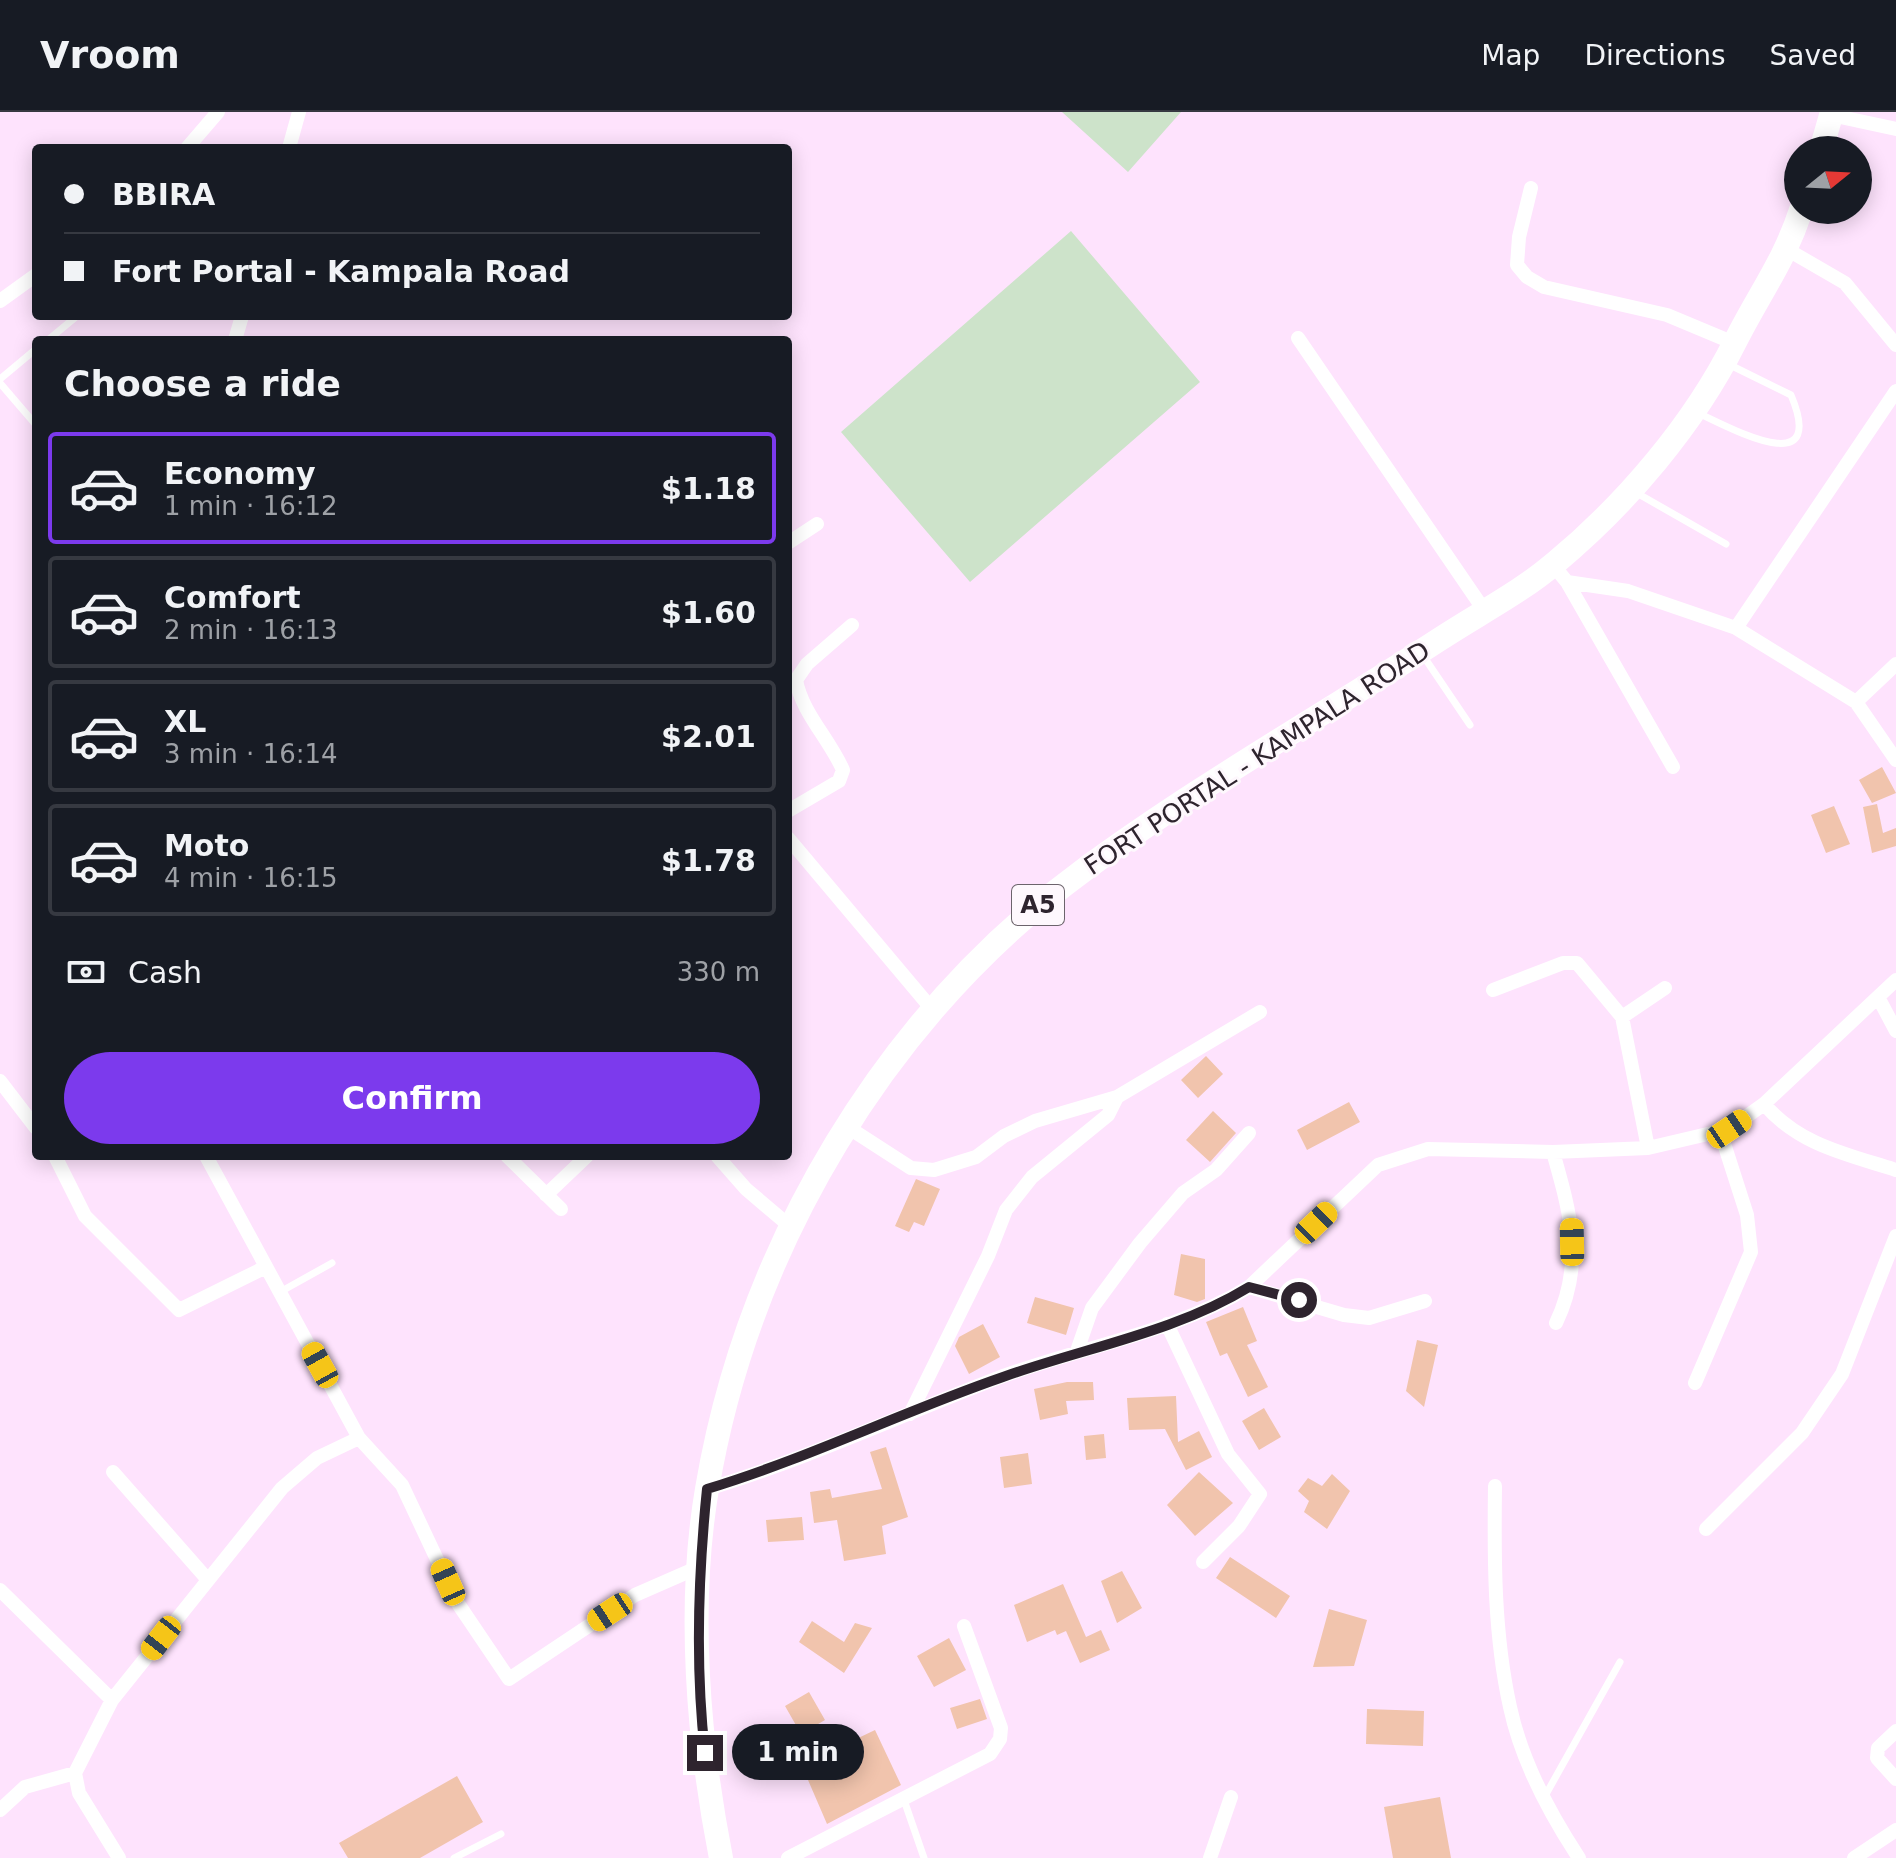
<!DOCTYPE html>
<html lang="en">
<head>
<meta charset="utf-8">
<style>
	:root { --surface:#171b24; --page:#242831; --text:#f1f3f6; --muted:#9ea1a6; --line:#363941; --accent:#7c3aed }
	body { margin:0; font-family:"DejaVu Sans",sans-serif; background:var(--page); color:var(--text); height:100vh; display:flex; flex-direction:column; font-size:30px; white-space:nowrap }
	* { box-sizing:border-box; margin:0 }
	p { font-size:26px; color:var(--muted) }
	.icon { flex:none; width:44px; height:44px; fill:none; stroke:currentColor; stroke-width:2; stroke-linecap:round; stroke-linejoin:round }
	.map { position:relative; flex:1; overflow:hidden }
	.drawer { position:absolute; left:32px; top:224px; width:760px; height:824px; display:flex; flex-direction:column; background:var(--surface); border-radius:8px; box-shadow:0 4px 20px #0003 }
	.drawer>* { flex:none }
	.hud { position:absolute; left:32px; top:32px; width:760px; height:176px; border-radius:8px; box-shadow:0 4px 20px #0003; display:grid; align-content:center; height:176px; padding:0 32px; background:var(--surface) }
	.needle { width:52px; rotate:72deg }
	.fabs { position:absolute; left:1784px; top:24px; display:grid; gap:16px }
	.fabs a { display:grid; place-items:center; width:88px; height:88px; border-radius:50%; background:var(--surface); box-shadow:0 4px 20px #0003; font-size:40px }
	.end { position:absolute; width:36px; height:36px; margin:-18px; border:10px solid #2e242e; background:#fff; box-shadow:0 0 0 4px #fff }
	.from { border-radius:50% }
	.bubble { position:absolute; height:56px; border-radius:28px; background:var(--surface); box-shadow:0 4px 20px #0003; font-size:26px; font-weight:700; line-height:56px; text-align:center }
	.car { position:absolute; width:24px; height:48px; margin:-24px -12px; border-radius:10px; box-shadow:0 0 6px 2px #0007; background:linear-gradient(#f5c518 24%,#345 0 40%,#f5c518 0 76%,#345 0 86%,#f5c518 0) }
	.hud b { display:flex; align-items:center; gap:28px; height:76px; font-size:30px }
	.hud b+b { border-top:2px solid var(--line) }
	.hud i { width:20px; height:20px; background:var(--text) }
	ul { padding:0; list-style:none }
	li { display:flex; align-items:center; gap:24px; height:112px; margin:0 16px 12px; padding:0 16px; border:4px solid var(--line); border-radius:8px }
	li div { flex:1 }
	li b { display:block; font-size:30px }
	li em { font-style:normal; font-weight:700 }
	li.active { border-color:var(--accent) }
	li>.icon { width:72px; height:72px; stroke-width:1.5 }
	h2 { padding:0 32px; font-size:36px; line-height:96px }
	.pay { display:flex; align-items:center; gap:20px; height:88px; padding:0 32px; font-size:30px }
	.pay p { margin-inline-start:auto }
	.action { display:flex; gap:16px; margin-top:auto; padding:16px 32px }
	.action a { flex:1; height:92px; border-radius:48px; background:var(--accent); color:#fff; font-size:32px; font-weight:700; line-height:92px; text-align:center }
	header { display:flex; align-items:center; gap:48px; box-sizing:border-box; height:112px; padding:0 40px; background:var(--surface); border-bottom:2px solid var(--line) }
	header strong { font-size:38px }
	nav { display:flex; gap:44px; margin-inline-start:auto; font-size:28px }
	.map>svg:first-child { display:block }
</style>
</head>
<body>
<header>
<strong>Vroom</strong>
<nav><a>Map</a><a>Directions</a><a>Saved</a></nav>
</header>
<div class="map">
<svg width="1896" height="1746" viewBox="0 0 1896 1746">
	<rect width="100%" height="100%" fill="#fee3fd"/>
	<path fill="#cde3ca" d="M1062 0H1181L1128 60Z
		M1071 119 1200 270 970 470 841 320Z"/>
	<path fill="#f1c4ad" d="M1882 655 1896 681 1872 691 1859 668Z
		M1877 692 1883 721 1896 716V734L1872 741 1863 695Z
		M1834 694 1850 732 1826 741 1811 703Z
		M1206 944 1223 962 1198 986 1181 968Z
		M1349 990 1360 1010 1307 1038 1297 1018Z
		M1213 999 1236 1021 1210 1050 1186 1028Z
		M916 1067 940 1077 924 1114 914 1110 909 1120 895 1114Z
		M1181 1142 1205 1147V1187L1197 1190 1174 1183Z
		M1035 1185 1074 1196 1066 1223 1027 1211Z
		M1243 1195 1257 1229 1247 1233 1268 1275 1248 1285 1227 1241 1220 1244 1206 1210Z
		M983 1212 1000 1245 969 1262 955 1234 959 1225Z
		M1417 1228 1438 1233 1424 1295 1406 1279Z
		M1067 1270H1093L1094 1288 1066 1289 1068 1302 1040 1308 1034 1277Z
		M1176 1284 1178 1330 1199 1319 1212 1345 1186 1358 1165 1317 1129 1318 1127 1286Z
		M1264 1296 1281 1325 1259 1338 1242 1309Z
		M1104 1322 1106 1346 1086 1348 1084 1324Z
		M886 1335 908 1405 882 1414 886 1442 844 1449 837 1408 814 1411 810 1380 830 1377 832 1386 882 1377 870 1340Z
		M1028 1341 1032 1372 1004 1376 1000 1345Z
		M1199 1360 1233 1391 1195 1424 1167 1393Z
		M1332 1362 1350 1379 1327 1417 1304 1400 1309 1389 1298 1379 1308 1366 1322 1374Z
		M802 1405 804 1428 768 1430 766 1408Z
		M1230 1445 1290 1484 1276 1506 1216 1466Z
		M1122 1459 1142 1496 1117 1511 1101 1469Z
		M1063 1472 1086 1525 1101 1518 1110 1538 1080 1551 1066 1519 1057 1523 1055 1518 1027 1530 1014 1493Z
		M1329 1497 1367 1508 1354 1554 1313 1555Z
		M812 1509 844 1530 855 1511 872 1516 844 1561 799 1530Z
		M949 1526 966 1558 934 1575 917 1544Z
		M809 1580 825 1608 801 1622 785 1594Z
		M980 1587 987 1607 957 1617 950 1596Z
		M1367 1597 1424 1599 1423 1634 1366 1632Z
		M875 1618 901 1673 827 1712 805 1661 854 1639 850 1630Z
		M457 1664 483 1710 420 1746H348L339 1731Z
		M1440 1685 1451 1746H1393L1384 1695Z"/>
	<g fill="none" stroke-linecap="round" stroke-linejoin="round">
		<path stroke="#fff" stroke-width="7" d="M48 228 77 204
			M0 267 36 237
			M0 271 36 313
			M1696 300C1729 315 1828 371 1791 283L1728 252
			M1635 380 1726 432
			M1422 542 1470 613
			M280 1180 332 1151
			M1545 1684 1620 1550
			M904 1688 924 1746
			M454 1746 501 1722"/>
		<path stroke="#fff" stroke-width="14" d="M1831 3 1896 17
			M187 36 218 0
			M289 36 299 0
			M1531 76 1519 125 1517 153 1527 165 1544 175 1667 203 1734 231
			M1788 138 1845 171 1896 233
			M0 189 36 163
			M1298 226 1484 498
			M235 228 242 204
			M788 431 817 412
			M1553 453 1567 470 1628 479 1736 516 1856 590 1896 648
			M1567 470 1673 655
			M1736 516 1896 279
			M1856 590 1896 552
			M788 699 839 669 843 658C829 626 802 601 796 568L807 552 852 513
			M788 726 931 896
			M1493 878 1563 851H1577L1622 905 1648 1036
			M1878 885 1896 919
			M1622 905 1665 876
			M0 969 36 1016
			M1764 992C1799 1033 1846 1042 1896 1058
			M846 1014 911 1056 934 1058 976 1045 1004 1024 1035 1009 1117 985 1260 900
			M1553 1040C1570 1100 1585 1151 1556 1211
			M55 1044 85 1104 179 1198 266 1155
			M206 1044 359 1326 402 1373 457 1490 509 1567 635 1483 699 1455
			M507 1044 561 1097
			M717 1044 746 1077 792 1116
			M546 1083 587 1044
			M1249 1175 1344 1203 1369 1206 1425 1189
			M1167 1212 1228 1342 1260 1382 1239 1414 1203 1450
			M1077 1239 1092 1196 1140 1131 1183 1081 1216 1058 1249 1021
			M1695 1271 1751 1140 1747 1103 1720 1019
			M910 1302 988 1144 1006 1098 1032 1065 1108 1003 1117 985
			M113 1360 208 1468
			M1495 1374C1494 1447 1494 1523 1510 1595 1521 1647 1550 1702 1579 1746
			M707 1377C807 1347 901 1303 998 1266 1080 1235 1174 1221 1249 1175L1378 1053 1428 1037 1553 1040 1648 1036 1729 1017 1764 992 1896 868
			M1706 1417 1802 1321 1842 1262 1896 1124
			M0 1478 112 1588
			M1896 1619 1878 1636 1877 1646 1896 1667
			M0 1698 25 1675 75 1661
			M119 1746 79 1681 75 1661 112 1588 282 1376 317 1346 359 1326
			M788 1746 990 1642 1000 1627 1001 1616 964 1514
			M1210 1746 1231 1685
			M1854 1746 1896 1718"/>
		<path stroke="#fff" stroke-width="24" d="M1821 38 1832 0
			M721 1746C698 1629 687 1495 707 1377 748 1134 886 903 1084 758 1198 674 1322 604 1440 527 1478 502 1521 480 1555 451 1626 392 1694 312 1735 230 1759 182 1784 150 1801 98"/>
	</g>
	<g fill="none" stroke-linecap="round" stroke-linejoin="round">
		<path stroke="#2e242e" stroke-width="10" d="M705 1641C695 1553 698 1465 707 1377 809 1346 904 1299 1003 1265 1084 1236 1176 1220 1249 1175L1299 1188"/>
	</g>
	<g text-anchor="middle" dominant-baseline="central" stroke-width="6" stroke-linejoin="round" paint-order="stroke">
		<rect fill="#fef8fd" stroke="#6c646c" stroke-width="2" x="1012" y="773" width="52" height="40" rx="6"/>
		<g font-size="24" font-weight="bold" fill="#2e242e">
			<text x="1038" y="793">A5</text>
		</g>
		<g font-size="26" fill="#2e242e" stroke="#fef8fd">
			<text transform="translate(1257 646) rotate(-33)">FORT PORTAL - KAMPALA ROAD</text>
		</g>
	</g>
</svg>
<div class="fabs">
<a><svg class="needle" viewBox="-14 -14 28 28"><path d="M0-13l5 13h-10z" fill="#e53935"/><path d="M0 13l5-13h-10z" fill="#9ea1a6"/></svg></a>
</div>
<i class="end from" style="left:1299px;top:1188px"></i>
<i class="end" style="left:705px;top:1641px"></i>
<div class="bubble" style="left:732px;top:1612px;width:132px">1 min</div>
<i class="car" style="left:1729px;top:1017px;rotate:56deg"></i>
<i class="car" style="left:1316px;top:1111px;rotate:46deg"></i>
<i class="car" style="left:1572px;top:1130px;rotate:359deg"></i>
<i class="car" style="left:320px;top:1253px;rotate:331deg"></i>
<i class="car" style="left:448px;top:1470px;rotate:336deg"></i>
<i class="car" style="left:610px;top:1500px;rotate:237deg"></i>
<i class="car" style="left:161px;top:1526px;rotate:218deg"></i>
<div class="hud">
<b><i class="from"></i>BBIRA</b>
<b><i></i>Fort Portal - Kampala Road</b>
</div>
<section class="drawer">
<h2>Choose a ride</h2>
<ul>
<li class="active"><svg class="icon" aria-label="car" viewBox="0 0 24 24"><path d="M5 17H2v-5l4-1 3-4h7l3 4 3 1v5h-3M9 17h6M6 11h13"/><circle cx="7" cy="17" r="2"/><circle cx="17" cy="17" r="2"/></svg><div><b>Economy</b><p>1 min · 16:12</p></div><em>$1.18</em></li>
<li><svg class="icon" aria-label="car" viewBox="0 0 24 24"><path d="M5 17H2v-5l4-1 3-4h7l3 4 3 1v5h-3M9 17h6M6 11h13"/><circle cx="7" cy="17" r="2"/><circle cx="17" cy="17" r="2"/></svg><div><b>Comfort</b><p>2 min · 16:13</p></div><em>$1.60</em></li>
<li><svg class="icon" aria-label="car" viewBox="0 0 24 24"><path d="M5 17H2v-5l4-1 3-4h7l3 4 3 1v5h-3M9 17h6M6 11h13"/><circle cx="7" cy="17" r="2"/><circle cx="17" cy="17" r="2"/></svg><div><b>XL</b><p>3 min · 16:14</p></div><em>$2.01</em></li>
<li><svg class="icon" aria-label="car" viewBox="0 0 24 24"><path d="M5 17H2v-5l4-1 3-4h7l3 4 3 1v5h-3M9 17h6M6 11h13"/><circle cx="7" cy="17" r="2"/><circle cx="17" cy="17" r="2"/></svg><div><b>Moto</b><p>4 min · 16:15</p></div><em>$1.78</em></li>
</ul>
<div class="pay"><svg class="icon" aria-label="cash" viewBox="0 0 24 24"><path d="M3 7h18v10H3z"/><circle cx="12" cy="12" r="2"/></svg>Cash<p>330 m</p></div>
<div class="action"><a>Confirm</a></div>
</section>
</div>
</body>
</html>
